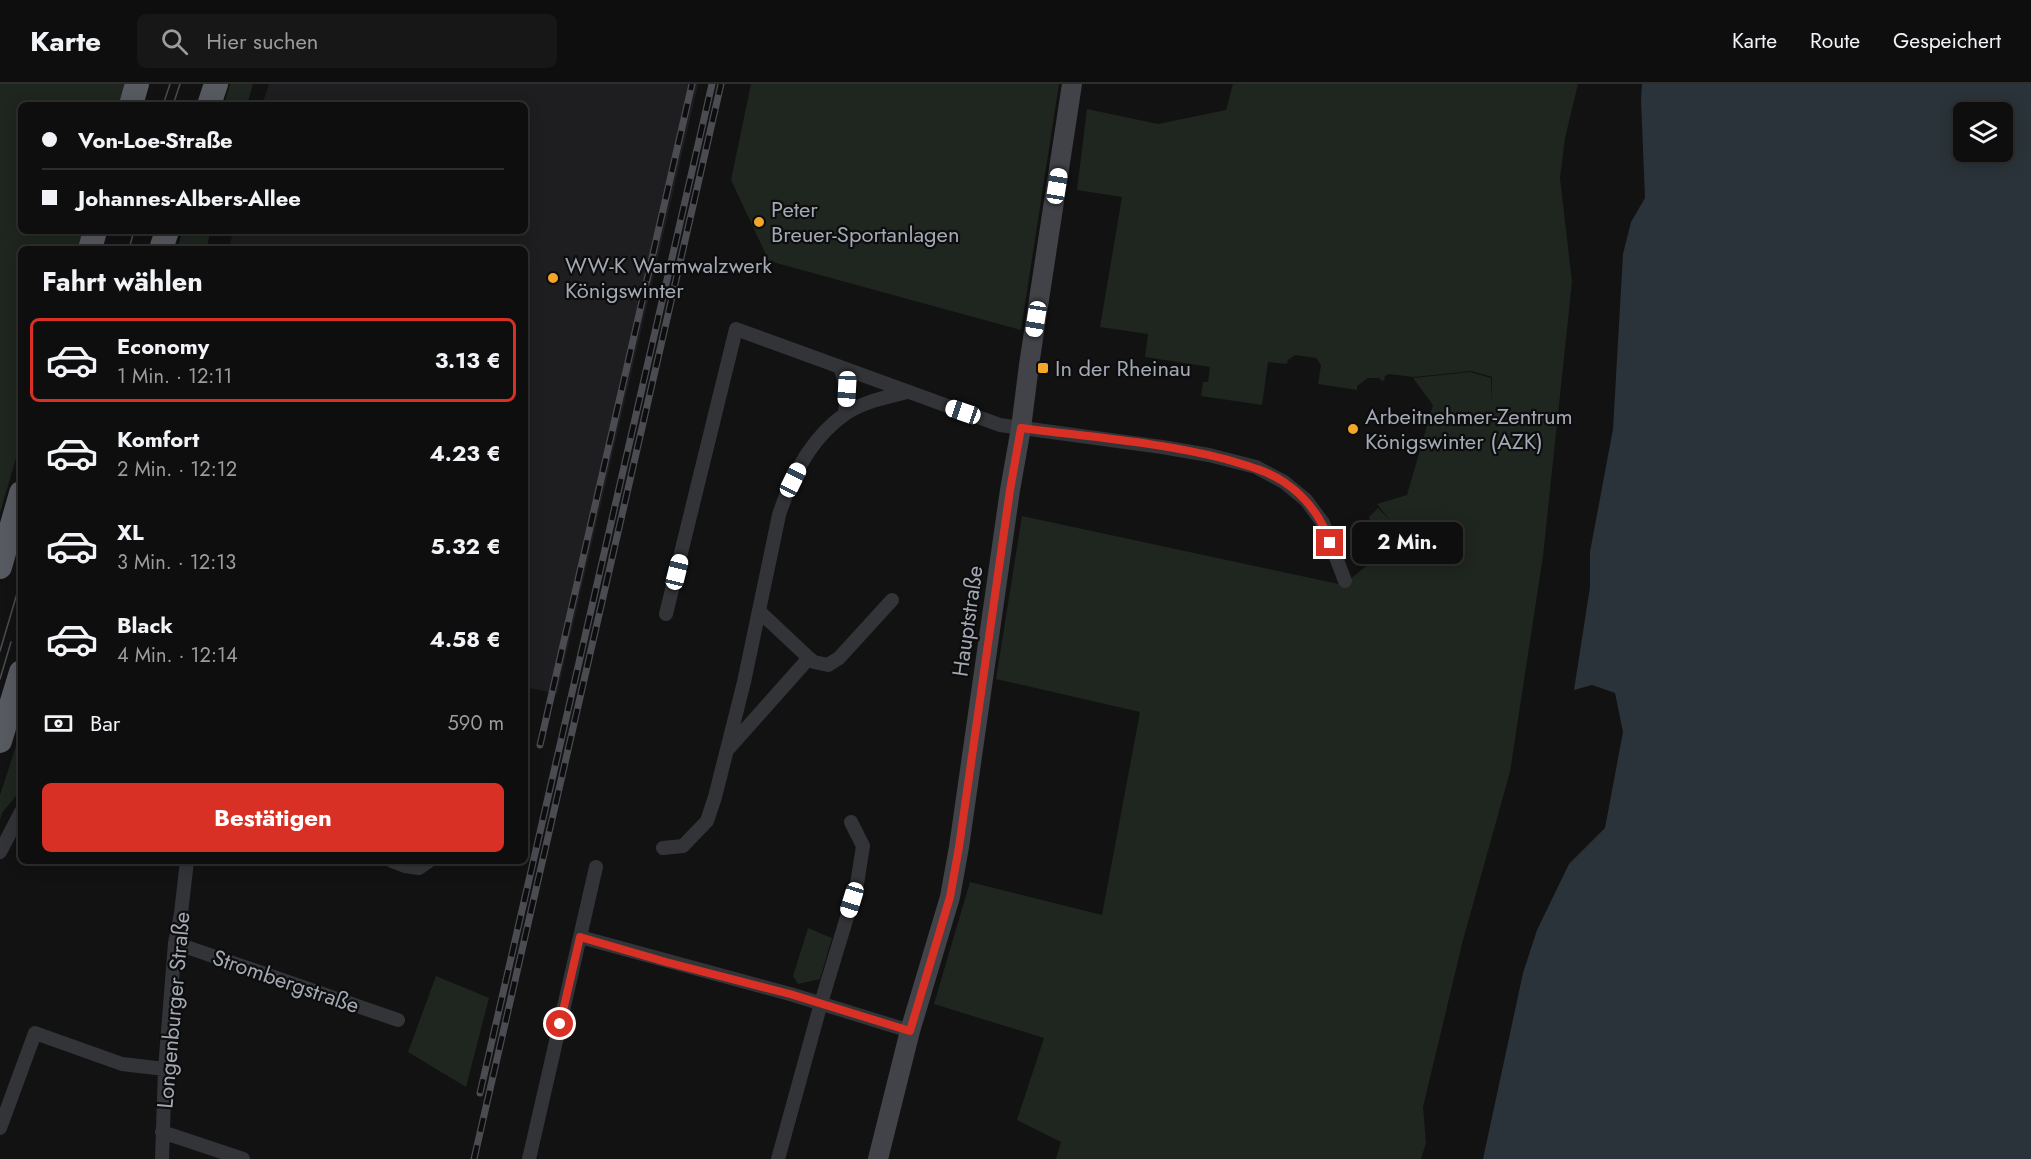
<!DOCTYPE html>
<html lang="de">
<head>
<meta charset="utf-8">
<style>
	:root { --surface:#0e0e0e; --page:#171717; --text:#f1f3f6; --muted:#9b9c9e; --line:#2e2e2e; --accent:#d93025 }
	body { margin:0; font-family:Jost,sans-serif; background:var(--page); color:var(--text); height:100vh; display:flex; flex-direction:column; font-size:22px; white-space:nowrap }
	* { box-sizing:border-box; margin:0 }
	p { font-size:20px; color:var(--muted) }
	.icon { flex:none; width:33px; height:33px; fill:none; stroke:currentColor; stroke-width:2; stroke-linecap:round; stroke-linejoin:round }
	.map { position:relative; flex:1; overflow:hidden }
	.panel { position:absolute; left:18px; top:162px; width:510px; height:618px; display:flex; flex-direction:column; background:var(--surface); border-radius:9px; box-shadow:0 3px 15px #0003,0 0 0 2px var(--line) }
	.panel>* { flex:none }
	.hud { position:absolute; left:18px; top:18px; width:510px; height:132px; border-radius:9px; box-shadow:0 3px 15px #0003,0 0 0 2px var(--line); display:grid; align-content:center; height:132px; padding:0 24px; background:var(--surface) }
	.tools { position:absolute; left:1953px; top:18px; display:grid; gap:12px }
	.tools a { display:grid; place-items:center; width:60px; height:60px; border-radius:9px; background:var(--surface); box-shadow:0 3px 15px #0003,0 0 0 2px var(--line); font-size:30px }
	.end { position:absolute; width:27px; height:27px; margin:-14px; border:8px solid #d93025; background:#fff; box-shadow:0 0 0 3px #fff }
	.from { border-radius:50% }
	.bubble { position:absolute; height:42px; border-radius:9px; background:var(--surface); box-shadow:0 3px 15px #0003,0 0 0 2px var(--line); font-size:20px; font-weight:700; line-height:42px; text-align:center }
	.car { position:absolute; width:18px; height:36px; margin:-18px -9px; border-radius:8px; box-shadow:0 0 4px 2px #0007; background:linear-gradient(#fff 24%,#345 0 40%,#fff 0 76%,#345 0 86%,#fff 0) }
	.hud b { display:flex; align-items:center; gap:21px; height:57px; font-size:22px }
	.hud b+b { border-top:2px solid var(--line) }
	.hud i { width:15px; height:15px; background:var(--text) }
	ul { padding:0; list-style:none }
	li { display:flex; align-items:center; gap:18px; height:84px; margin:0 12px 9px; padding:0 12px; border:3px solid transparent; border-radius:9px }
	li div { flex:1 }
	li b { display:block; font-size:22px }
	li em { font-style:normal; font-weight:700 }
	li.current { border-color:var(--accent) }
	li>.icon { width:54px; height:54px; stroke-width:1.5 }
	h2 { padding:0 24px; font-size:27px; line-height:72px }
	.pay { display:flex; align-items:center; gap:15px; height:66px; padding:0 24px; font-size:22px }
	.pay p { margin-inline-start:auto }
	.action { display:flex; gap:12px; margin-top:auto; padding:12px 24px }
	.action a { flex:1; height:69px; border-radius:9px; background:var(--accent); color:#fff; font-size:24px; font-weight:700; line-height:69px; text-align:center }
	header { display:flex; align-items:center; gap:36px; box-sizing:border-box; height:84px; padding:0 30px; background:var(--surface); border-bottom:2px solid var(--line) }
	header strong { font-size:28px }
	nav { display:flex; gap:33px; margin-inline-start:auto; font-size:21px }
	.search { width:420px; height:54px; background:var(--page); display:flex; align-items:center; gap:15px; box-sizing:border-box; padding:0 21px; border-radius:9px; color:var(--muted); font-size:22px }
	.map>svg:first-child { display:block }
</style>
</head>
<body>
<header>
<strong>Karte</strong>
<div class="search"><svg class="icon" aria-label="search" viewBox="0 0 24 24"><circle cx="10" cy="10" r="6"/><path d="M15 15l6 6"/></svg>Hier suchen</div>
<nav><a>Karte</a><a>Route</a><a>Gespeichert</a></nav>
</header>
<div class="map">
<svg width="2031" height="1075" viewBox="0 0 2031 1075">
	<rect width="100%" height="100%" fill="#121213"/>
	<path fill="#1e1e20" d="M269 0H698L557 610 525 603V165H229L233 147H525V21H262Z"/>
	<path fill="#1e261f" d="M0 0H126L120 21H21V147H83L77 165H21V357L0 429Z
		M230 0H253L247 21H224Z
		M751 0H1059L1021 246 769 177 731 96Z
		M1233 0H1578L1565 54 1560 94 1572 198 1543 472 1510 688 1463 856 1423 1023 1426 1059 1421 1075H1056L1061 1058 1017 1036 1044 954 934 920 970 798 1102 831 1140 628 996 595 1022 432 1343 501 1376 474 1369 433 1378 424 1390 436 1377 420 1407 411 1433 321 1413 294 1470 288 1491 294 1492 320V293L1471 287 1414 293 1389 290 1385 292 1384 297 1380 296V294H1368L1357 302V306L1318 300 1321 281 1316 274 1295 271 1288 276 1287 280 1268 278 1262 321 1201 312 1203 298H1208L1210 283 1145 273 1148 250 1100 243 1122 113 1077 106 1087 25 1158 40 1226 26Z
		M183 147H210L207 165H177Z
		M21 647V706L2 729 0 736V711Z
		M808 844 832 854 820 895 798 900 793 892Z
		M436 892 489 914 466 1003 408 968Z"/>
	<path fill="#2a3339" fill-rule="evenodd" d="M1642 0H2031V1075H1483L1523 889 1537 846 1569 780 1605 744 1623 648 1615 609 1592 601 1574 606 1590 503V468L1613 345 1623 170 1631 138 1645 114 1641 15ZM1964 28H2002V68H1964Z"/>
	<g fill="none" stroke-linecap="round" stroke-linejoin="round">
		<path stroke="#333438" stroke-width="14" d="M840 283 847 305 845 330
			M666 530 736 245 1000 341 1162 363 1209 371 1256 383 1284 398 1306 416 1323 439 1345 497
			M809 574 814 578 828 581 839 574 892 516
			M729 664 809 574 760 528
			M663 764 683 762 707 737 715 713 744 598 779 431C791 393 811 354 845 330 863 318 886 313 907 308
			M0 768 21 728
			M392 777 405 782 419 784 429 777
			M580 853 790 910 910 947
			M175 859 398 936
			M0 1044 35 949 122 980 165 985
			M162 1048 243 1075
			M162 1075 165 985 175 859 181 829 187 777
			M529 1075 596 783
			M778 1075 821 919 857 800 863 762 851 738"/>
		<path stroke="#414348" stroke-width="20" d="M878 1075 910 947 950 813 959 763 1010 406 1021 344 1029 281 1072 0"/>
		<path stroke="#575a60" stroke-width="24" d="M131 21 137 0
			M209 21 216 0
			M90 165 95 147
			M161 165 167 147
			M0 483 21 409
			M0 657 21 588"/>
		<path stroke="#4a4c51" stroke-width="1.5" d="M163 21 170 0
			M173 21 180 0
			M129 165 134 147
			M0 567 21 496
			M0 595 11 558"/>
		<g stroke="#4a4c51" stroke-width="7">
			<path id="rail" d="M540 661 692 0
				M480 1009 712 0
				M474 1075 721 0"/>
		</g>
		<use href="#rail" stroke="#0d0d0e" stroke-width="4.5" stroke-dasharray="14" stroke-linecap="butt"/>
	</g>
	<g fill="none" stroke-linecap="round" stroke-linejoin="round">
		<path stroke="#d93025" stroke-width="8" d="M560 940 580 853 666 878 790 910 910 947 950 813 959 763 1010 406 1021 344C1089 353 1159 358 1225 375 1245 381 1266 386 1284 398 1306 413 1322 434 1330 459"/>
	</g>
	<g fill="#f4a629" stroke="#0d0d0e" stroke-width="2">
		<circle cx="759" cy="138" r="6"/>
		<circle cx="553" cy="194" r="6"/>
		<rect x="1037" y="278" width="12" height="12" rx="3"/>
		<circle cx="1353" cy="345" r="6"/>
	</g>
	<g text-anchor="middle" dominant-baseline="central" stroke-width="4.5" stroke-linejoin="round" paint-order="stroke">
		<g font-size="22" fill="#a3a9b4" stroke="#0d0d0e" text-anchor="start">
			<text x="771" y="125">Peter<tspan x="771" dy="25">Breuer-Sportanlagen</tspan></text>
			<text x="565" y="181">WW-K Warmwalzwerk<tspan x="565" dy="25">Königswinter</tspan></text>
			<text x="1055" y="284">In der Rheinau</text>
			<text x="1365" y="332">Arbeitnehmer-Zentrum<tspan x="1365" dy="25">Königswinter (AZK)</tspan></text>
		</g>
		<g font-size="22" fill="#a3a9b4" stroke="#0d0d0e">
			<text transform="translate(967 537) rotate(-82)">Hauptstraße</text>
			<text transform="translate(286 897) rotate(19)">Strombergstraße</text>
			<text transform="translate(173 926) rotate(-85)">Longenburger Straße</text>
		</g>
	</g>
</svg>
<div class="tools">
<a><svg class="icon" aria-label="layers" viewBox="0 0 24 24"><path d="M12 4l9 5-9 5-9-5zM3 14l9 5 9-5"/></svg></a>
</div>
<i class="end from" style="left:560px;top:940px"></i>
<i class="end" style="left:1330px;top:459px"></i>
<div class="bubble" style="left:1352px;top:438px;width:111px">2 Min.</div>
<i class="car" style="left:1057px;top:102px;rotate:9deg"></i>
<i class="car" style="left:1036px;top:235px;rotate:189deg"></i>
<i class="car" style="left:847px;top:305px;rotate:183deg"></i>
<i class="car" style="left:963px;top:328px;rotate:289deg"></i>
<i class="car" style="left:793px;top:396px;rotate:26deg"></i>
<i class="car" style="left:677px;top:488px;rotate:14deg"></i>
<i class="car" style="left:852px;top:816px;rotate:197deg"></i>
<div class="hud">
<b><i class="from"></i>Von-Loe-Straße</b>
<b><i></i>Johannes-Albers-Allee</b>
</div>
<section class="panel">
<h2>Fahrt wählen</h2>
<ul>
<li class="current"><svg class="icon" aria-label="car" viewBox="0 0 24 24"><path d="M5 17H2v-5l4-1 3-4h7l3 4 3 1v5h-3M9 17h6M6 11h13"/><circle cx="7" cy="17" r="2"/><circle cx="17" cy="17" r="2"/></svg><div><b>Economy</b><p>1 Min. · 12:11</p></div><em>3.13 €</em></li>
<li><svg class="icon" aria-label="car" viewBox="0 0 24 24"><path d="M5 17H2v-5l4-1 3-4h7l3 4 3 1v5h-3M9 17h6M6 11h13"/><circle cx="7" cy="17" r="2"/><circle cx="17" cy="17" r="2"/></svg><div><b>Komfort</b><p>2 Min. · 12:12</p></div><em>4.23 €</em></li>
<li><svg class="icon" aria-label="car" viewBox="0 0 24 24"><path d="M5 17H2v-5l4-1 3-4h7l3 4 3 1v5h-3M9 17h6M6 11h13"/><circle cx="7" cy="17" r="2"/><circle cx="17" cy="17" r="2"/></svg><div><b>XL</b><p>3 Min. · 12:13</p></div><em>5.32 €</em></li>
<li><svg class="icon" aria-label="car" viewBox="0 0 24 24"><path d="M5 17H2v-5l4-1 3-4h7l3 4 3 1v5h-3M9 17h6M6 11h13"/><circle cx="7" cy="17" r="2"/><circle cx="17" cy="17" r="2"/></svg><div><b>Black</b><p>4 Min. · 12:14</p></div><em>4.58 €</em></li>
</ul>
<div class="pay"><svg class="icon" aria-label="cash" viewBox="0 0 24 24"><path d="M3 7h18v10H3z"/><circle cx="12" cy="12" r="2"/></svg>Bar<p>590 m</p></div>
<div class="action"><a>Bestätigen</a></div>
</section>
</div>
</body>
</html>
